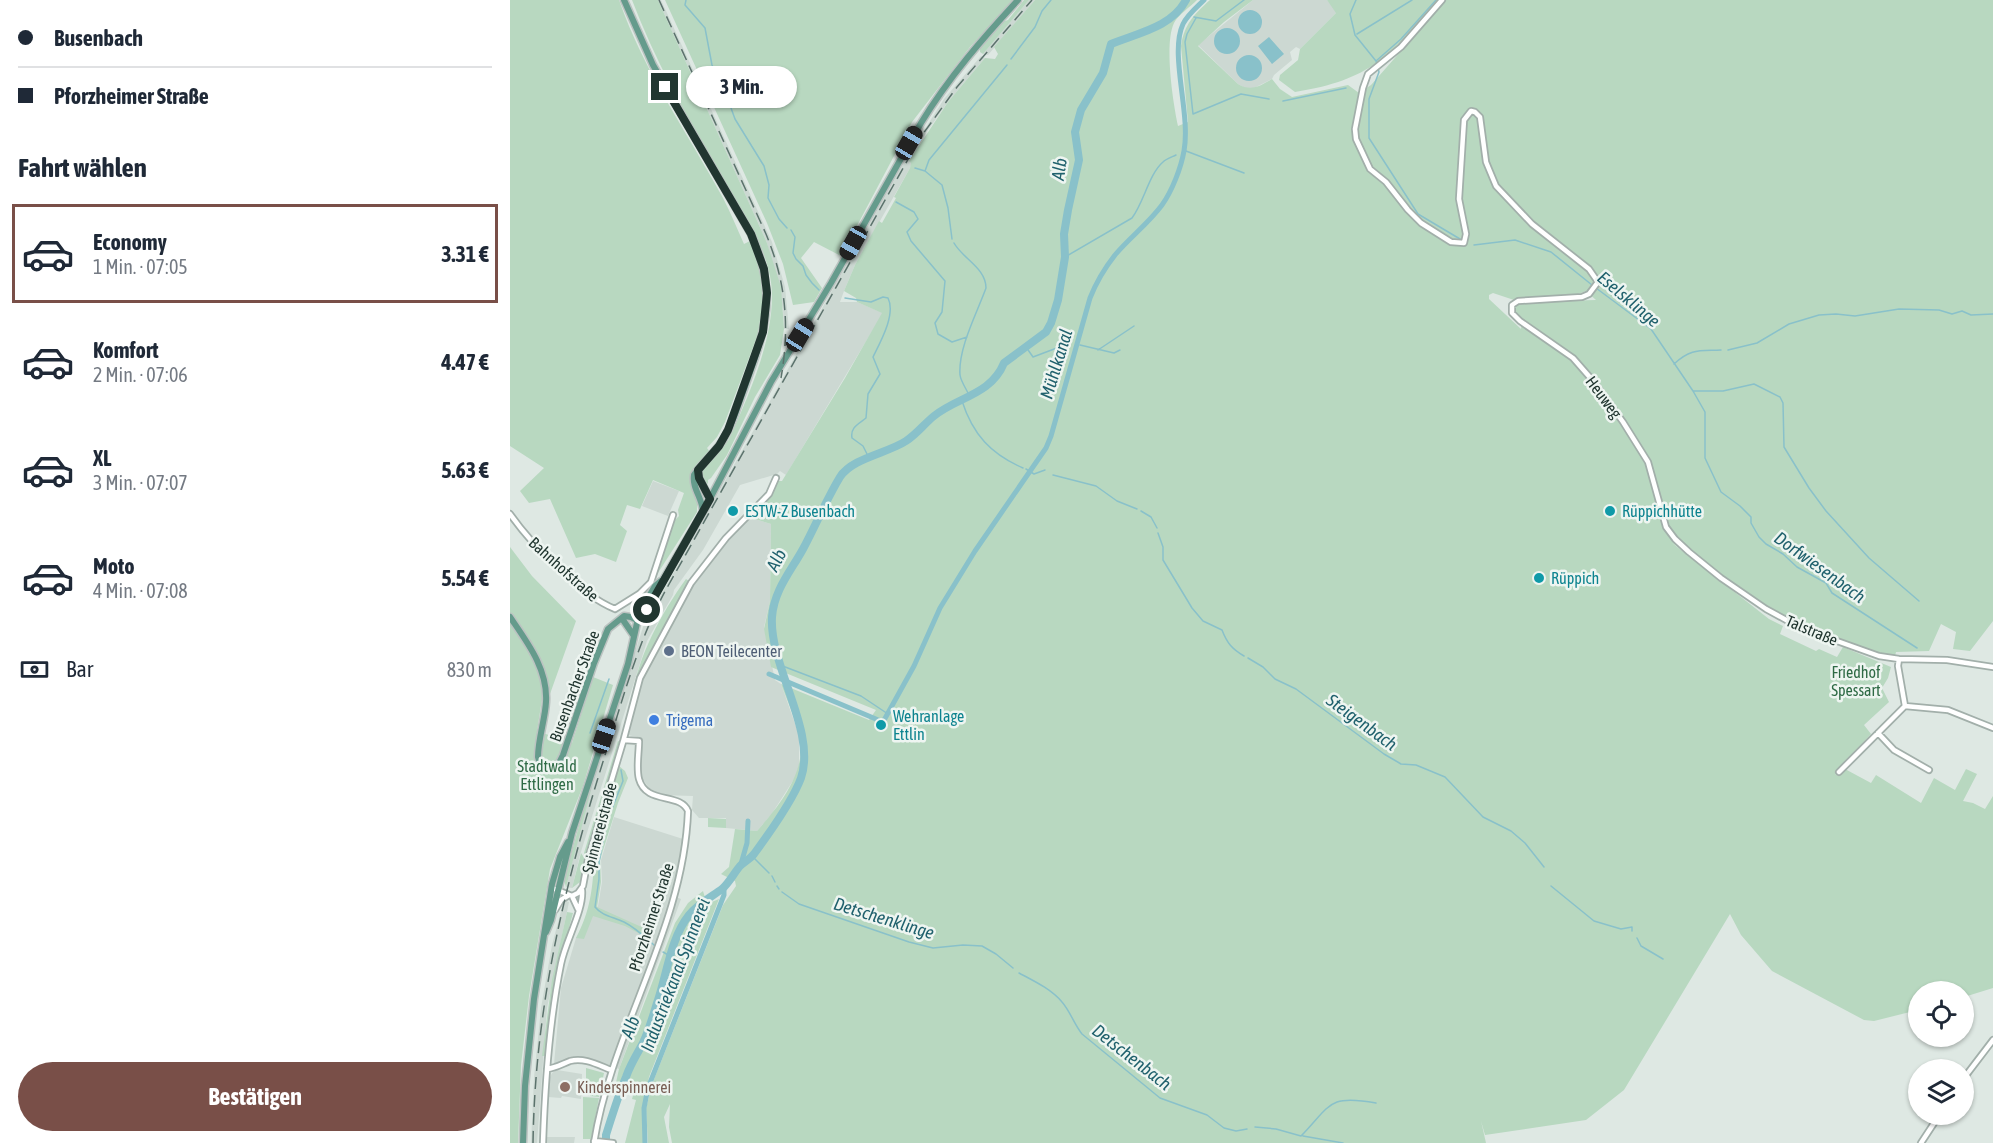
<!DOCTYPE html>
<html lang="de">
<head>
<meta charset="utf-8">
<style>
	:root { --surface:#fff; --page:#f6f6f7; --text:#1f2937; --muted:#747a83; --line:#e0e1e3; --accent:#794f48 }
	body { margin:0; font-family:"Asap Condensed",sans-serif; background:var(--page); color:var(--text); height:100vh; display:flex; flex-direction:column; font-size:22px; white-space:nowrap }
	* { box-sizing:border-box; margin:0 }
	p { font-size:20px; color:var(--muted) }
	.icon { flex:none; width:33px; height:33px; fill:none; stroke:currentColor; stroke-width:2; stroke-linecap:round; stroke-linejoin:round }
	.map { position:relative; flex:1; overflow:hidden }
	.sheet { display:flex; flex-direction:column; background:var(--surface); width:510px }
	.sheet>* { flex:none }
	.top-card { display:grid; align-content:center; height:132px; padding:0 18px; background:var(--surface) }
	.fabs { position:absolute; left:1398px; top:981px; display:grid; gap:12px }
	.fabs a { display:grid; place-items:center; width:66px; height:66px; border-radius:50%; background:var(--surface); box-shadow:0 2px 4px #0004; font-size:30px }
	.end { position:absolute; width:27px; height:27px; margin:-14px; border:8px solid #213630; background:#fff; box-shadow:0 0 0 3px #fff }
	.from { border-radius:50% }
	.bubble { position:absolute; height:42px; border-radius:21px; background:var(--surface); box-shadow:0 2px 4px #0004; font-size:20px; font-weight:700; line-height:42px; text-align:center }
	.car { position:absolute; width:18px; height:36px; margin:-18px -9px; border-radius:8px; box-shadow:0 0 4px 2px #0007; background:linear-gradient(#222 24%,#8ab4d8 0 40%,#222 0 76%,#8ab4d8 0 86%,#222 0) }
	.top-card b { display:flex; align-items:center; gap:21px; height:57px; font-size:22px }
	.top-card b+b { border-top:2px solid var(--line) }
	.top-card i { width:15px; height:15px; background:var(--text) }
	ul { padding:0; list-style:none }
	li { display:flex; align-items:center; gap:18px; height:99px; margin:0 12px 9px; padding:0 6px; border:3px solid transparent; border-radius:0px }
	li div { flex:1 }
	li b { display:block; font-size:22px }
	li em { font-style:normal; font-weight:700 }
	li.on { border-color:var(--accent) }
	li>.icon { width:54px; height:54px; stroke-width:1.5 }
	h2 { padding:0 18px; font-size:27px; line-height:72px }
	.pay { display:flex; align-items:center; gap:15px; height:66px; padding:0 18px; font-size:22px }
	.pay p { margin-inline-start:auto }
	.button { display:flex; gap:12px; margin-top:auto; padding:12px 18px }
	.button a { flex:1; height:69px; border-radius:36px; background:var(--accent); color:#fff; font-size:24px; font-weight:700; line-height:69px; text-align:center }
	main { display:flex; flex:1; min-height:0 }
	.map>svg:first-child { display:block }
</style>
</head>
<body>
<main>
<section class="sheet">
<div class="top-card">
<b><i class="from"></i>Busenbach</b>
<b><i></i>Pforzheimer Straße</b>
</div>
<h2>Fahrt wählen</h2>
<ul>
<li class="on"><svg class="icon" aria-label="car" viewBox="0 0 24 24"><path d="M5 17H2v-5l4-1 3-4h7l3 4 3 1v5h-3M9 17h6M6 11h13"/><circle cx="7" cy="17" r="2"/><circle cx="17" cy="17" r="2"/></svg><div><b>Economy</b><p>1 Min. · 07:05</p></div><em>3.31 €</em></li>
<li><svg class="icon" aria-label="car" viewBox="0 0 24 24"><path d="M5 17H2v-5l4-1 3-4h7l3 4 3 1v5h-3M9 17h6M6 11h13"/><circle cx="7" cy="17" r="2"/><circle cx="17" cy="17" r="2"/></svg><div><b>Komfort</b><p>2 Min. · 07:06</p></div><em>4.47 €</em></li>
<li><svg class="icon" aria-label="car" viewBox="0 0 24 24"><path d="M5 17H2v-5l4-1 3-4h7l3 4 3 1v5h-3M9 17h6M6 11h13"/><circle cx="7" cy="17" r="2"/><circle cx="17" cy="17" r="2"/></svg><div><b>XL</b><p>3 Min. · 07:07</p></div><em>5.63 €</em></li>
<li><svg class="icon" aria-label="car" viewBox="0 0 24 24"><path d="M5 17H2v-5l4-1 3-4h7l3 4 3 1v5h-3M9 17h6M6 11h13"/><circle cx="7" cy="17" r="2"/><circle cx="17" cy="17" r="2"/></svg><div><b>Moto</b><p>4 Min. · 07:08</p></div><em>5.54 €</em></li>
</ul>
<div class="pay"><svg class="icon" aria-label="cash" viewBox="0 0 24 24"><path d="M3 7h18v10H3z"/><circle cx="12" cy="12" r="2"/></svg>Bar<p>830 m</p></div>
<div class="button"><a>Bestätigen</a></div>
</section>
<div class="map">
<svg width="1483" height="1143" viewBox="0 0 1483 1143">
	<rect width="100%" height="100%" fill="#dee8e3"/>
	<path fill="#ccd8d2" d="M148 0H151L262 242 275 287 279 329H274L273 309 257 243Z
		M519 0H525L478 55 473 54Z
		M743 0H817L827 12 790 49 786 47 780 52 782 60 764 75 762 79 744 88H735L728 84 688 45Z
		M471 56 475 58 438 102 411 140 400 168 345 265 334 291 330 302H347L373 313 355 343 276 475 270 471 267 474 230 485 193 550 164 590 163 595 137 641 70 855 62 888 56 887 75 809 133 627 396 159 434 99Z
		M143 481 169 491 158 516 132 506Z
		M238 517 261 524 260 601 254 627 265 680 271 684 289 735V765L286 776 261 815 247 831 216 828V818H189L182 810 183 796 150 795 139 788 131 777 132 738 118 735 131 678 183 584 219 538Z
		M104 817 173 839 170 867 161 895 171 899 109 1069 64 1056 44 1064 51 988 66 938 78 917 88 906 92 882 91 860Z
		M54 900 59 902 37 1008 27 1143H21L24 1078 31 1008 42 945Z
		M47 1070 72 1074 71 1099 52 1096 51 1098 38 1097 39 1079 42 1073Z
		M37 1137H65L64 1143H37Z"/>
	<path fill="#b8d8c0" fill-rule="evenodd" d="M0 0H109C134 72 177 132 213 198 221 213 227 229 234 244L240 241 250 269 253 301 248 334 215 422 207 437 197 448 200 452C181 468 174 477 189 500L187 504V512L146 576 161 524 169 516 168 510 174 493 143 480 130 509 117 505 110 525 117 531 106 562 85 554 66 558 40 499 19 503 10 491 34 468 0 446Z
		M122 0H148L257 243 271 287 274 329 270 355 245 397 217 455 201 478 198 480V484L192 479V471L216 441H218C239 395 270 327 260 276 252 236 225 201 205 166 174 112 144 58 122 0Z
		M155 0H504L460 47 402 122 331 256 304 242 291 258 312 288 304 302 283 305 273 264 257 223Z
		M514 0H519L473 54 470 52V46L492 22 498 20Z
		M525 0H687C680 7 668 15 664 23 654 44 663 103 668 126L678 122 671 46C674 25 684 14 700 0H743L714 22 688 46 728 84C741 92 750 86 762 79L770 89 782 97 838 85 849 93 861 85 936 0H1483V621L1460 651 1443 649 1446 632 1431 624 1419 651 1386 652 1385 656 1370 654 1293 625 1261 609 1162 543 1259 619 1273 626 1270 634 1306 651 1309 649 1327 657 1333 647 1381 667 1378 678 1372 688 1379 702 1354 725 1361 734 1325 774 1329 776 1335 769 1361 783 1366 775 1411 803 1424 778 1445 790 1456 769 1467 774 1453 801 1463 803 1475 809 1483 796V988L1454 997V992H1408V1010L1364 1021 1354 1020 1262 971 1231 935 1220 914 1114 1090 1076 1120 975 1135 971 1121 976 1143H162L159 1127 160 1104 154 1117 159 1143H138L136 1108 143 1082 213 905 226 886 225 881 211 874 219 867 225 829 247 831C270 805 299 769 289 732 284 716 277 700 271 684L359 720 366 710 261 667 254 629 260 601 261 524 238 517 261 494 268 481H272L335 378 372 313 347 302 346 298 334 291 345 265 369 221 372 223 386 198 384 197 400 168 401 163 399 161 438 102 475 58 485 59 488 54 484 47ZM1076 291 1086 300 1011 302 1005 304 1004 313 1012 321 1011 329 979 299V295L983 293 1004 300 1063 296Z
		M817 0H928C880 56 861 80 785 92L769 80 770 75 788 60 790 49 826 13Z
		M0 547 22 576 66 621 40 694 33 693 27 731 62 743 83 677 103 685 73 786 40 869 19 996 11 1065 8 1143H0Z
		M176 579 179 581 169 598 171 599 129 675 122 697C128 656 152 612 176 579Z
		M108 741 111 742 76 857 74 853Z
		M109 766 115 771 118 778 108 803 90 860 91 882 87 907 136 929 132 935 115 926 83 916 74 939 66 938C80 912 83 888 84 859L80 857Z
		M81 782 83 783 56 887 54 880Z
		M198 818 216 819V828L198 827Z
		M71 853 75 859 70 882 62 888Z
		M193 891 197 904 209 899 139 1077 133 1105V1143H115L126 1100 122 1099 124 1092 105 1087 109 1069 165 923 178 903Z
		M57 912 63 913 44 983 36 1056H32L42 980Z
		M76 1068 94 1073 89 1097 80 1096 79 1086 76 1082Z
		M73 1097 89 1098 81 1139H73Z"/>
	<path fill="#89c1ca" d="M728 22a12 12 0 1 1 24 0a12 12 0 1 1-24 0Z
		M704 41a13 13 0 1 1 26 0a13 13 0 1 1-26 0Z
		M759 37 774 54 762 64 748 46Z
		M726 68a13 13 0 1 1 26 0a13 13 0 1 1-26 0Z"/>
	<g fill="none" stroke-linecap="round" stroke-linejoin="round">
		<path stroke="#89c1ca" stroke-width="1.5" d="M176 0 175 5 195 28 202 65 217 97 225 119 254 166 259 185 258 198 269 219 277 228
			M846 0 840 14 845 35 866 61 869 72 859 99V138L908 214 950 239
			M684 17 706 21 734 0
			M686 18 677 34 675 42 683 114 731 94 759 99
			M847 34 902 0
			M501 59 525 27 532 11 541 0
			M866 61 891 39 926 0
			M773 101 836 88
			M676 151 734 173
			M405 168 415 171
			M386 202 404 212 408 219 397 232 401 241 435 281 432 312 425 323 428 334 442 342 457 337
			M281 230 285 237 283 253 286 259 293 266 296 275 302 283 309 290
			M442 239 438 208 432 185 415 171 419 160 497 65
			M444 243C453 259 476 268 476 288 467 313 448 348 450 375 451 382 457 390 460 397
			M964 245 1005 240 1041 252 1082 285
			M555 257 622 218C634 202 639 174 653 162 656 159 662 157 666 155
			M1086 288 1141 329 1183 391H1213L1244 384 1270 397 1273 403 1274 447 1299 488 1316 511 1359 558 1409 601
			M335 298 361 302 373 297 378 298C386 314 371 341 363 357L370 374 358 394 356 418C349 424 340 427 342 438L353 446 359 458
			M570 345 604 353 610 350
			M516 347 523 357 560 343
			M588 350 624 326
			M1218 350 1247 343 1279 324 1309 315 1326 314 1345 316 1389 309 1429 310 1442 314 1452 311 1461 315 1483 314
			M1164 364C1181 348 1190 351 1211 350
			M1183 391 1195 412V458L1211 492 1230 506 1241 517V523L1249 537 1256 544 1273 554 1287 567 1316 583 1322 593 1407 648
			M452 401C463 435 481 454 513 468
			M516 469 524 474 535 470
			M543 475 586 486 607 501 627 509
			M631 511 641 517 647 528
			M648 533 653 547V560L682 608 693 621 712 630C717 643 722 649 734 656
			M738 658 753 667 765 679 786 689 874 754 891 764 906 765 935 777 973 817 1001 831 1015 843 1034 867
			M270 665 351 696 378 714
			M80 733 99 679
			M111 770 113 781 97 821 89 862V879L85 907C92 916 104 917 114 922 126 928 135 937 145 946
			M242 856 259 873
			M262 876 265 882
			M267 886 269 889
			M1041 886 1084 921 1111 929 1122 927V931
			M272 892 289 904 399 942 423 948 453 945 472 946 486 954 503 968
			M1127 938 1131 946 1153 959
			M153 952 160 956
			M509 973C524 981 541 989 552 1002 560 1011 564 1024 572 1034L650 1098 697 1115 714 1128 726 1131 737 1129
			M745 1127 766 1129 791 1136C821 1105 818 1094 866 1103
			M793 1136 833 1143"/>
		<path stroke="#89c1ca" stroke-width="5" d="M259 674 373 722 404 666 430 608 465 551 536 448 541 436 580 298C586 283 594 269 605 255 619 238 638 224 652 205 662 191 671 168 674 151 681 113 659 54 673 24 678 14 687 7 694 0
			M231 864 237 843 238 821
			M135 1143 134 1108 138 1088 214 895V887"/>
		<path stroke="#89c1ca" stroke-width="8" d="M96 1143V1135C102 1116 108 1096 116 1077 120 1065 127 1054 133 1043 139 1030 143 1016 147 1003 157 975 160 939 179 915 188 904 201 897 212 889 219 883 224 873 230 866 234 862 240 859 244 854 258 835 283 800 291 778 307 731 259 666 262 617 264 590 281 571 293 549 306 525 316 500 330 477 342 458 378 453 396 441 407 434 414 424 424 416 447 397 481 395 494 363L536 332 541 323 548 300 555 257 554 234 558 210 569 160 565 132 571 110 593 73 601 44C628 33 662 27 676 0"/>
		<g stroke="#a2afaa" stroke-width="8">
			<path id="minor" d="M932 0 891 47 858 74 853 88 845 129 846 139 860 169 876 182 898 210 911 223 941 242 954 243 956 234 949 199 954 120 961 111 965 112 970 117 976 162 986 186 1022 224 1079 269 1088 282 1079 294 1072 297 1008 301 1002 305V313L1010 321 1063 358 1084 382 1113 422 1138 462 1156 527 1165 539 1179 552 1211 578 1256 609 1278 621 1313 636 1369 656 1389 659 1437 660 1483 667
				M0 514C22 545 70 595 105 609
				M105 609 129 594 141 582 163 515
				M1389 659 1388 666 1395 706
				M1395 706 1438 710 1483 728
				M1368 733 1384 750 1419 770
				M1329 772 1395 706
				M42 888 62 896 68 909
				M62 896 68 893 73 886 78 859 113 742 130 678 181 583 216 538 259 494 266 478
				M45 910 51 900 59 895
				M37 1069C46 1068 52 1064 60 1061 74 1057 88 1065 101 1070
				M1454 1078 1483 1040
				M84 1141 103 1143
				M33 1143C35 1083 39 1023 51 964 55 942 74 910 72 890
				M84 1143C102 1029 174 928 178 811 170 792 136 805 129 779 126 768 129 753 129 741L114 740
				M1411 1143 1430 1114"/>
		</g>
		<g stroke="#bcc3c1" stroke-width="9">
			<path id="major" d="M114 0 143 65 241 234C269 294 255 331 234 389 228 405 223 424 213 440 205 453 193 462 184 475 182 488 192 498 193 511
				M188 470 189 478 200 499
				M0 617C17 642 38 669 36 702 35 720 28 739 28 757L30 764 41 768 49 763 53 755 84 663 98 629 114 616 121 617 129 621
				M113 620 124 636
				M129 621 193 512 261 382 321 283 411 123C439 77 472 39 508 0
				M36 932 41 920 62 833 118 664 129 614 145 586 151 581
				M13 1143 15 1086 24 999 42 884 50 857 58 842"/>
		</g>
		<use href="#minor" stroke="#fff" stroke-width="4.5"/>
		<use href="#major" stroke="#659b8c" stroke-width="6"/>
		<path stroke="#5b726c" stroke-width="1.5" stroke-dasharray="12 6" stroke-linecap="butt" d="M149 0 256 234C276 282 280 327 271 378
			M23 1143C25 1005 55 883 96 752 114 695 129 638 158 586L410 138 447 87 522 0"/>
	</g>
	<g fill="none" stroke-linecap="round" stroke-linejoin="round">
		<path stroke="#213630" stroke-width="8" d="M137 610 200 499 189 478 188 470 209 446 218 430 253 332 257 293 254 269 241 234 155 87"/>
	</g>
	<g fill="#0f9aa8" stroke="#eef5f1" stroke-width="2">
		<circle cx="223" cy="511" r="6"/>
		<circle cx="1100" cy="511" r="6"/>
		<circle cx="1029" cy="578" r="6"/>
		<circle cx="371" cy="725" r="6"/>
	</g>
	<circle fill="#5c6f8a" stroke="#eef5f1" stroke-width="2" cx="159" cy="651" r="6"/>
	<circle fill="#3f7fe0" stroke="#eef5f1" stroke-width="2" cx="144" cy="720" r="6"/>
	<circle fill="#8d6e63" stroke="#eef5f1" stroke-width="2" cx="55" cy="1087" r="6"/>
	<g text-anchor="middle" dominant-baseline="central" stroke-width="5" stroke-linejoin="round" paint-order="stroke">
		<g font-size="16" fill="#213630" stroke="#eef5f1">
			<text transform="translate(1094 397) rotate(53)">Heuweg</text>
			<text transform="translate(54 569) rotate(42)">Bahnhofstraße</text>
			<text transform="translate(1302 630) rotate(23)">Talstraße</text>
			<text transform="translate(64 686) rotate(-70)">Busenbacher Straße</text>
			<text transform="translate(89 828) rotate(-75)">Spinnereistraße</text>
			<text transform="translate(141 917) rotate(-72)">Pforzheimer Straße</text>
		</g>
		<g font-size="16" fill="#0d838f" stroke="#eef5f1" text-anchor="start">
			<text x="235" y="511">ESTW-Z Busenbach</text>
			<text x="1112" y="511">Rüppichhütte</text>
			<text x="1041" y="578">Rüppich</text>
			<text x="383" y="716">Wehranlage<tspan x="383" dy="18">Ettlin</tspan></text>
		</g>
		<g font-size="16" fill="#4e5e75" stroke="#eef5f1" text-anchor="start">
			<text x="171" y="651">BEON Teilecenter</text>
		</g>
		<g font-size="16" fill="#2e6a45" stroke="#eef5f1">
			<text x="1346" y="672">Friedhof<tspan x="1346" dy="18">Spessart</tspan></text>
			<text x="37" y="766">Stadtwald<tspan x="37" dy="18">Ettlingen</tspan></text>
		</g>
		<g font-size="16" fill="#366cbe" stroke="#eef5f1" text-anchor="start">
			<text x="156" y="720">Trigema</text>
		</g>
		<g font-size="16" fill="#785e54" stroke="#eef5f1" text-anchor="start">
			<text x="67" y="1087">Kinderspinnerei</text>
		</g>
		<g font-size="18" font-style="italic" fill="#20616d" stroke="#eef5f1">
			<text transform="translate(549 169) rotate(-81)">Alb</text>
			<text transform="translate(1119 299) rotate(40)">Eselsklinge</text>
			<text transform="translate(546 364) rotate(-73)">Mühlkanal</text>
			<text transform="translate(266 560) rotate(-63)">Alb</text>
			<text transform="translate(1310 567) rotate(36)">Dorfwiesenbach</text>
			<text transform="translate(852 722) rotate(36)">Steigenbach</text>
			<text transform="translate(374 918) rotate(17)">Detschenklinge</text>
			<text transform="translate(165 975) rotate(-69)">Industriekanal Spinnerei</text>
			<text transform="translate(120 1027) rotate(-69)">Alb</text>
			<text transform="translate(622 1057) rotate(38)">Detschenbach</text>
		</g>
	</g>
</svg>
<div class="fabs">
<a><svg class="icon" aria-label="locate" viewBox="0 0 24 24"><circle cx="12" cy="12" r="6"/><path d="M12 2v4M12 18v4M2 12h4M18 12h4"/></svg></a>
<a><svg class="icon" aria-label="layers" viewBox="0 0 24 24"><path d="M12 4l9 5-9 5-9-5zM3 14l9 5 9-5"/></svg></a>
</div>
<i class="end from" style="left:137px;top:610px"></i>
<i class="end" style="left:155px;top:87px"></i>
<div class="bubble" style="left:176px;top:66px;width:111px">3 Min.</div>
<i class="car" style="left:399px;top:143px;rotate:30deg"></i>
<i class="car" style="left:343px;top:243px;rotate:209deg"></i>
<i class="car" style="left:290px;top:335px;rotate:32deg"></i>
<i class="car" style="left:94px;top:736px;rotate:18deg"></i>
</div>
</main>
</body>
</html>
